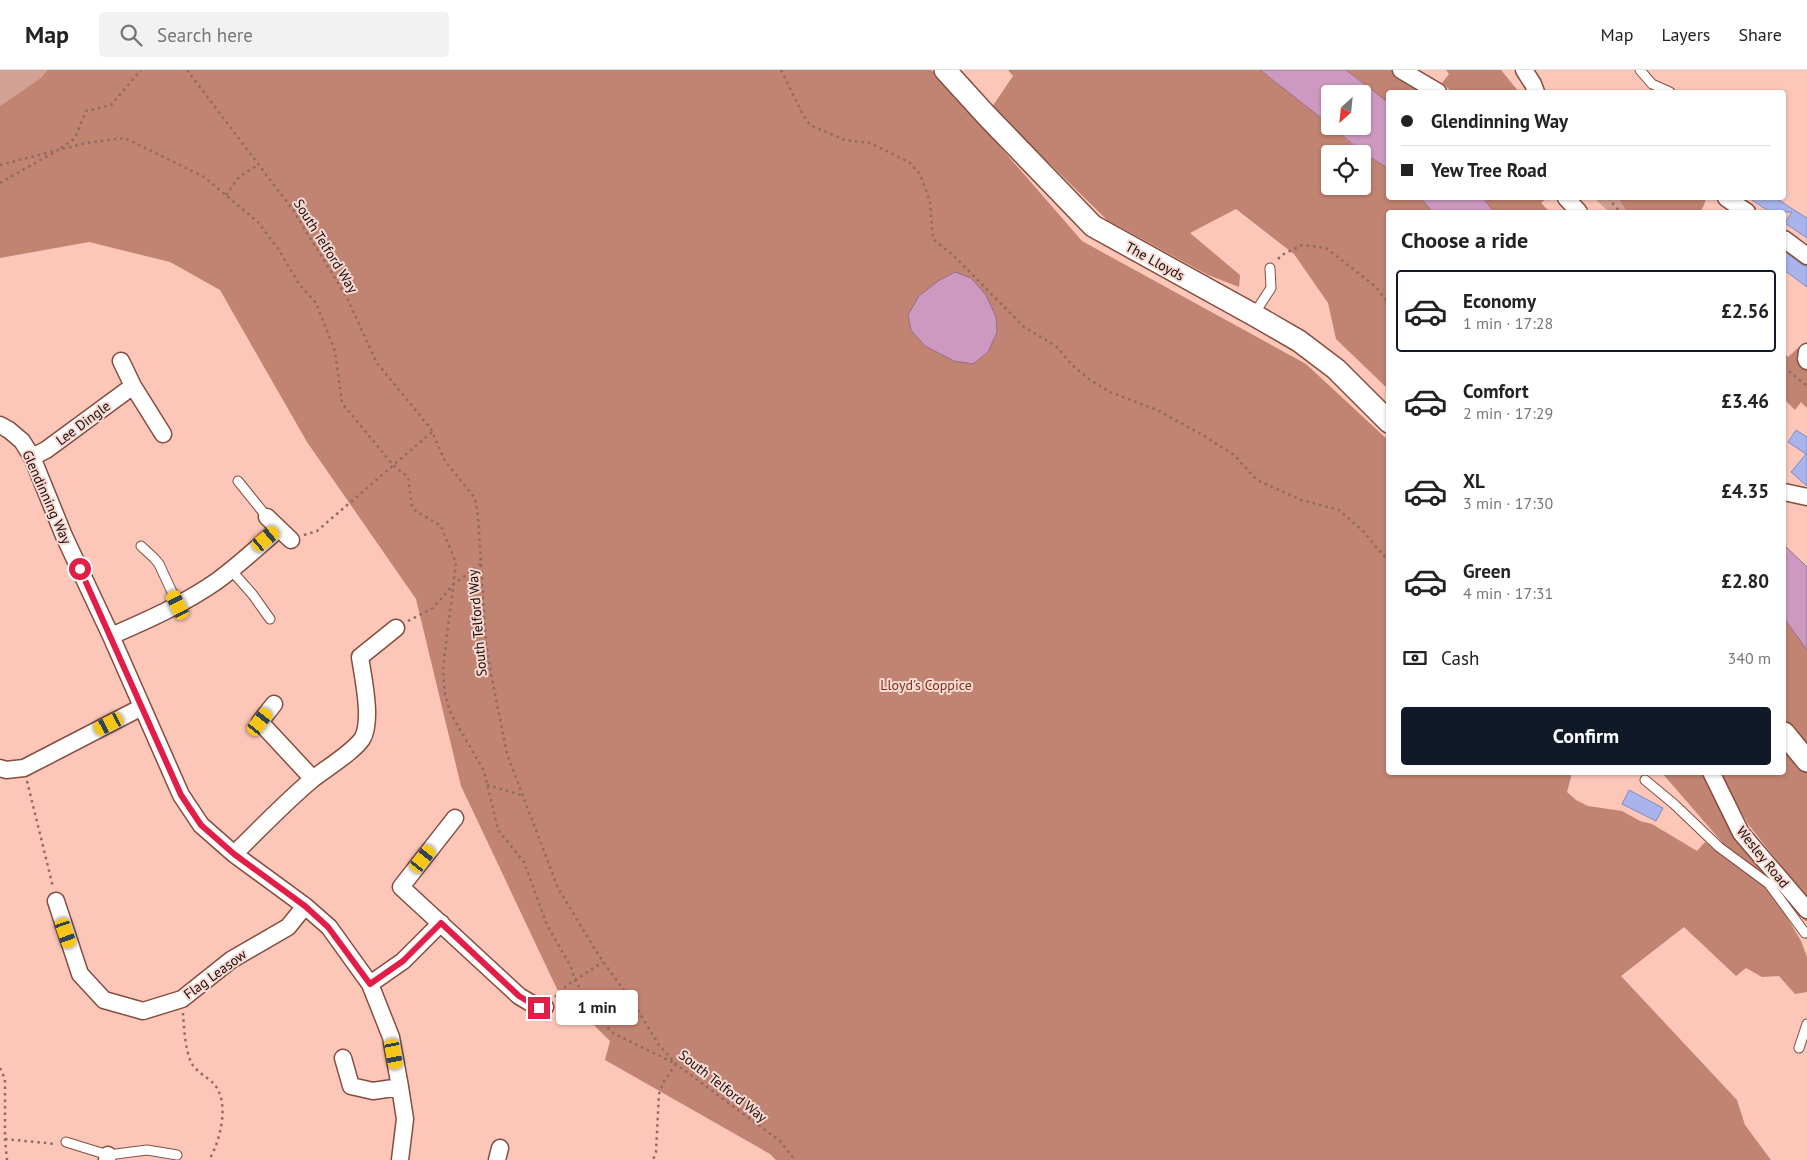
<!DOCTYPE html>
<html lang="en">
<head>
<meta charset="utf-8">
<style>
	:root { --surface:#fff; --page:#f2f2f2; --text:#222; --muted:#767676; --line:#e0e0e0; --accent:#111827 }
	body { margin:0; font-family:"PT Sans",sans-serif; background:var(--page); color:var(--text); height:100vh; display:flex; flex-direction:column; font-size:19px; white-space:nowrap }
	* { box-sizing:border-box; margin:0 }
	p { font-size:16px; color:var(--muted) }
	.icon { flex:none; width:28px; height:28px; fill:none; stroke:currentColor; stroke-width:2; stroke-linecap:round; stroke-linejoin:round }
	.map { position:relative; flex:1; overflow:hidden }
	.drawer { position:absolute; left:1386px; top:140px; width:400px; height:565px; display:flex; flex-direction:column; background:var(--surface); border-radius:5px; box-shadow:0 1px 4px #0004 }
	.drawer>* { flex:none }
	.top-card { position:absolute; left:1386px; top:20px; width:400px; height:110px; border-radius:5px; box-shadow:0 1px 4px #0004; display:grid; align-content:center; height:110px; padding:0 15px; background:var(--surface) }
	.needle { width:32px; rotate:207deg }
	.buttons { position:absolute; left:1321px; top:15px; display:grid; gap:10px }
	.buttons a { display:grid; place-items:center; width:50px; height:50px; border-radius:5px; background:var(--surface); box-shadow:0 1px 4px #0004; font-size:25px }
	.end { position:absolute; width:22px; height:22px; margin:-11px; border:6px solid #e11d48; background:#fff; box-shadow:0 0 0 2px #fff }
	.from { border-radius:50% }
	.bubble { position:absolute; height:35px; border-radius:5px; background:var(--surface); box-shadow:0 1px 4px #0004; font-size:16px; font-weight:700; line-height:35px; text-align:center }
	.car { position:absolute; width:15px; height:30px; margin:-15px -8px; border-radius:6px; box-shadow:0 0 4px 1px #0007; background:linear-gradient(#f5c518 24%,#345 0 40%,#f5c518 0 76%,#345 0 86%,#f5c518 0) }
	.top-card b { display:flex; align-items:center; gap:18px; height:48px; font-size:19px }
	.top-card b+b { border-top:1px solid var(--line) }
	.top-card i { width:12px; height:12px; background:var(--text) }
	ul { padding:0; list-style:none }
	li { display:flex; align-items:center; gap:15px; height:82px; margin:0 10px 8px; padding:0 5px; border:2px solid transparent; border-radius:5px }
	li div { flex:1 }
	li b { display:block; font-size:19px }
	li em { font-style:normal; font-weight:700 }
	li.on { border-color:var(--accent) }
	li>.icon { width:45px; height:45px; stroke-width:1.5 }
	h2 { padding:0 15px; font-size:22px; line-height:60px }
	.pay { display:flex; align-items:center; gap:12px; height:55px; padding:0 15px; font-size:19px }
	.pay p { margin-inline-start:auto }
	.primary-button { display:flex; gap:10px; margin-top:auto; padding:10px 15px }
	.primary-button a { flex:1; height:58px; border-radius:5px; background:var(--accent); color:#fff; font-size:20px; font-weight:700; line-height:58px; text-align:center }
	header { display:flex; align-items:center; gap:30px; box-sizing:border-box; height:70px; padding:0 25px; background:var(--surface); border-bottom:1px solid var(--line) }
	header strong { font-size:24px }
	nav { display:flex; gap:28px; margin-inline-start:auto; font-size:18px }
	.search { width:350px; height:45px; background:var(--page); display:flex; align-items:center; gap:12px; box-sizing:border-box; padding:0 18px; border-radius:5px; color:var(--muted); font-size:19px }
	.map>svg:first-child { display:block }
</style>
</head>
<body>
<header>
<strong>Map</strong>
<div class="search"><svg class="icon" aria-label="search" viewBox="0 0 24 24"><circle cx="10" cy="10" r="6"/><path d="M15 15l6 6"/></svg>Search here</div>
<nav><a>Map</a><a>Layers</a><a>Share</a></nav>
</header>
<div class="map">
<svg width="1807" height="1090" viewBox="0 0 1807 1090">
	<rect width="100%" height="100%" fill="#fcc7b9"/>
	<path fill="#d3a194" d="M0 0H47L42 7 0 36Z
		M1594 128H1618L1627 142H1609Z"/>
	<path fill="#c18372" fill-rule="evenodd" d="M47 0H931L942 10 1082 171 1306 294 1389 371V702L1572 703 1567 722 1576 730 1588 736 1622 741 1640 751 1652 754 1697 781 1705 772 1766 817 1788 849 1801 871 1807 887V922L1795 924 1779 906 1762 907 1746 898 1736 906 1684 857 1621 906 1737 1030 1745 1055 1771 1090H776L770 1084 605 990 610 971 557 919 461 716 416 529 307 372 220 220 170 192 89 172 0 188V36L42 7Z
		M1008 0H1260L1308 37 1360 81 1389 99V128H1421L1432 142H1389V320L1336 269 1328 233 1294 184 1236 139 1190 163 1240 205 1239 217 1208 205 1107 150 992 37 1013 6ZM1330 84H1362V116H1330Z
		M1346 0H1393L1430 22H1389V33Z
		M1446 0H1501L1519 22H1452L1442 13 1449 4Z
		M1483 128H1547L1541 133 1550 142H1494Z
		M1618 128H1706L1704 135 1700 142H1627Z
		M1807 272 1800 294 1807 300V338L1801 332 1795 340 1784 329V283L1788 287 1799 277Z
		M1784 548 1807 580V828L1748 754 1719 703 1784 702Z
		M1662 703H1705L1807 846V851H1805L1784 824 1764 804 1728 779Z"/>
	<path fill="#cd99c0" stroke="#986e88" d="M1260 0H1346L1389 33V99L1361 81 1331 56H1362V24H1330V55Z
		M1421 128H1483L1494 142H1432Z
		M955 202 971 208 986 225 996 247 997 262 988 282 973 294 954 291 925 276 911 260 908 245 919 226 938 211Z
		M1784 475 1807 497V580L1784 548Z"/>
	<path fill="#a8b4eb" stroke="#808abe" d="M1749 128H1776L1794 140 1807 148V168L1785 153 1792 142H1770Z
		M1784 181 1801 194 1807 196V217L1784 200Z
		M1796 360 1807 367V416L1791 402 1806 384 1788 372Z
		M1629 720 1663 738 1656 751 1622 734Z"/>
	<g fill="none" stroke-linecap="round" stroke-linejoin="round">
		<g stroke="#854d3e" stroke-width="11">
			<path id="service" d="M1640 0 1652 14 1670 22
				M1254 244 1271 218 1270 198
				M238 411 267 447
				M141 476 154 488 159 494 178 535
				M231 500 253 525 270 549
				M1645 710 1674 734 1719 777 1769 814 1805 863
				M1799 978 1807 954
				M66 1072 108 1085 147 1080 177 1085"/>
		</g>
		<g stroke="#854d3e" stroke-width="19">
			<path id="minor" d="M1401 0 1438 22
				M1524 0 1533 14 1536 22
				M1566 128 1579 142
				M1726 128 1747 142
				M1784 169 1807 186
				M1807 282 1806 289 1807 291
				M133 316 163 364
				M0 355 9 360 22 371 32 387 64 466 111 566 181 725 201 755 234 784 305 836 329 857 370 914 391 967 400 1017 405 1049 400 1090
				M32 387 46 380 133 316 121 291
				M1784 422 1807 427
				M267 447 291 470
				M111 566C148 550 184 534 217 511 239 495 259 476 279 459
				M274 634 260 652 313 709
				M0 698 6 700 24 698 142 637
				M1711 702 1741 763 1807 840
				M455 748 401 817 519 926 539 938 545 937
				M234 784C260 759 286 731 314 708 327 698 353 682 362 669 373 652 363 607 360 587L396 558
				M56 831 80 904 104 930 143 941 182 929 231 890 288 857 305 836
				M370 914 403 891 441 853
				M343 988 351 1016 373 1021 400 1017
				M107 1090 108 1085
				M497 1090 500 1078"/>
		</g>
		<g stroke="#854d3e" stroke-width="24">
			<path id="tertiary" d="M945 0 986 45 1093 156 1254 245 1299 271 1336 299 1389 352
				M1784 663 1807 691"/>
		</g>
		<path stroke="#906b61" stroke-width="2.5" stroke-dasharray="2.5 4" stroke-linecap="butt" d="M187 0 293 140 346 226 377 293 431 359 445 391 475 428 478 446 486 572 491 604 507 684 558 818 599 886 634 934 659 975 676 994 780 1071 795 1090
			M781 0 803 45 810 55 845 70 870 73 909 92 920 104 930 132 933 169 955 187 1024 257 1056 276 1072 295 1090 310 1110 322 1157 340 1201 364 1234 385 1257 410 1301 430 1339 440 1363 461 1389 492
			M61 78 75 68 86 41 111 35 141 0
			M0 95 54 81
			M0 113 58 80 86 73 125 68 204 107 258 152 279 180 299 214 316 233 335 281 342 333 393 395 408 407 412 436 416 441 441 456 456 493 443 598 445 625 451 644 484 701 498 760 524 792 547 855 571 897 575 910 589 934 611 962 676 994 664 1011 659 1024 656 1082 653 1090
			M226 125 239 107 258 95
			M1608 128 1620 142
			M1278 189 1282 185 1302 175 1326 178 1376 217 1389 234
			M1784 297 1807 316
			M304 465 317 461 432 362
			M408 551 433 538 454 514 481 494
			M27 711 53 817
			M487 715 521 725
			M555 927 566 916 603 892
			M183 943C184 957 185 979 191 992 195 1001 207 1007 213 1013 231 1031 220 1072 209 1090
			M0 998 5 1009V1069L7 1090
			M5 1069 56 1074"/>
		<use href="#service" stroke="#fff" stroke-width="9"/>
		<use href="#minor" stroke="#fff" stroke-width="16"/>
		<use href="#tertiary" stroke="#fff" stroke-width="21"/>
	</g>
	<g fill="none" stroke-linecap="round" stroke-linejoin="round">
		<path stroke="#e11d48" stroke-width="6" d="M80 499 181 725 201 755 234 784 305 836 328 857 370 914 403 891 441 853 519 926 539 938"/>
	</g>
	<g text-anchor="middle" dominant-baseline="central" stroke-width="4" stroke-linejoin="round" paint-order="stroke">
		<g font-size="14" fill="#1e0904" stroke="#f6dbd4">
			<text transform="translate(326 176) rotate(58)">South Telford Way</text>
			<text transform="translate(1155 191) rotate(29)">The Lloyds</text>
			<text transform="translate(83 353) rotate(-37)">Lee Dingle</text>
			<text transform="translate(47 427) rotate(66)">Glendinning Way</text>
			<text transform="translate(477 553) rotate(-95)">South Telford Way</text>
			<text transform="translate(1763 787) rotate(51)">Wesley Road</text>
			<text transform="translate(215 904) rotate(-36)">Flag Leasow</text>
			<text transform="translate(723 1016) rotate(38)">South Telford Way</text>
		</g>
		<g font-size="14" fill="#7d311d" stroke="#f6dbd4">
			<text x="926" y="615">Lloyd's Coppice</text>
		</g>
	</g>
</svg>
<div class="buttons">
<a><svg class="needle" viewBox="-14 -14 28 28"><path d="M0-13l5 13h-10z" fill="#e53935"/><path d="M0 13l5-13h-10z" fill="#767676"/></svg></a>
<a><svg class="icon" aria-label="locate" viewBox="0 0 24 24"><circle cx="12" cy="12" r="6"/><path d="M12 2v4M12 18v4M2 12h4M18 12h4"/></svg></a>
</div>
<i class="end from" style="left:80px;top:499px"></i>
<i class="end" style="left:539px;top:938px"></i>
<div class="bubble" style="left:556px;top:920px;width:82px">1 min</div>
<i class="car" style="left:266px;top:469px;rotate:50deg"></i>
<i class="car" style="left:178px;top:535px;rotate:334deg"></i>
<i class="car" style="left:260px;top:652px;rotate:38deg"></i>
<i class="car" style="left:109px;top:654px;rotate:243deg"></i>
<i class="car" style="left:423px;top:789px;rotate:38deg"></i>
<i class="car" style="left:66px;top:863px;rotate:161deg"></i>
<i class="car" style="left:394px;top:984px;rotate:169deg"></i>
<div class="top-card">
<b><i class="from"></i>Glendinning Way</b>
<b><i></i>Yew Tree Road</b>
</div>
<section class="drawer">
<h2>Choose a ride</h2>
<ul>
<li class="on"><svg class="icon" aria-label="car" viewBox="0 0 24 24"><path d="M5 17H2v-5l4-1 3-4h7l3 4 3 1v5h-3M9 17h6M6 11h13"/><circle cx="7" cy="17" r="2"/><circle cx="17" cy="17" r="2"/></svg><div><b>Economy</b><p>1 min · 17:28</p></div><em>£2.56</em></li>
<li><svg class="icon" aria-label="car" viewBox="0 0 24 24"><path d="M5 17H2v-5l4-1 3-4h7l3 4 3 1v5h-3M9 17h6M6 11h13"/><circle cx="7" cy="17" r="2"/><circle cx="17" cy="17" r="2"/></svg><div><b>Comfort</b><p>2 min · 17:29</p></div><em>£3.46</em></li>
<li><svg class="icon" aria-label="car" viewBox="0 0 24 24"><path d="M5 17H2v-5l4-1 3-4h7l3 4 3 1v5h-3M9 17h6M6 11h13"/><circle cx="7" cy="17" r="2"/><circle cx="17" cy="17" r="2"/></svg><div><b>XL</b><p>3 min · 17:30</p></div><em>£4.35</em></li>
<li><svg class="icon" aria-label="car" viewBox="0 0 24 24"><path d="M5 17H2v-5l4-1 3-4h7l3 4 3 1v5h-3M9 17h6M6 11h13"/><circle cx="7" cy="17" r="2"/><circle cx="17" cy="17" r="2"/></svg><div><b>Green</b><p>4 min · 17:31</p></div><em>£2.80</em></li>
</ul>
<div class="pay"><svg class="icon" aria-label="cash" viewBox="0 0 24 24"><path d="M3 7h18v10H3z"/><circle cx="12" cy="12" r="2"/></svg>Cash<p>340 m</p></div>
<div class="primary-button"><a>Confirm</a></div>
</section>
</div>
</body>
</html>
